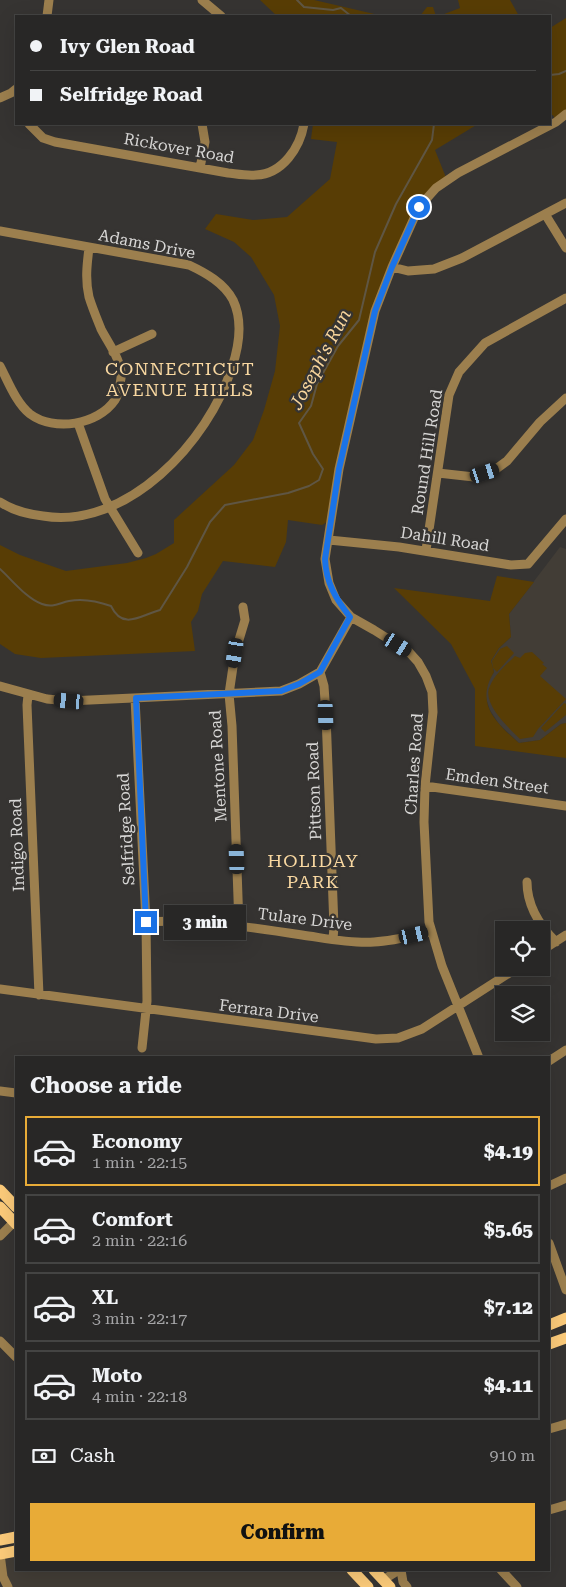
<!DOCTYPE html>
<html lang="en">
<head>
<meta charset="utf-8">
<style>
	:root { --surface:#282726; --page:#343332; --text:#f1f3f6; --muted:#a5a5a7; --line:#444443; --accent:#e8ab37 }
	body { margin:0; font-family:"Roboto Serif",serif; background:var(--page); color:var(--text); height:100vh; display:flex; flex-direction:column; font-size:19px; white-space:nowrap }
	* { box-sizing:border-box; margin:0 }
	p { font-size:16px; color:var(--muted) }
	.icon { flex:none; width:28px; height:28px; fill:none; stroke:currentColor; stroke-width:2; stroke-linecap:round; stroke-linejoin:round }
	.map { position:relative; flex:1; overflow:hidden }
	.details { position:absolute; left:15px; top:1056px; width:535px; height:515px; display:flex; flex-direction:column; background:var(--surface); border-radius:0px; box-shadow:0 5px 20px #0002,0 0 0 1px var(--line) }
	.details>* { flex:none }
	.hud { position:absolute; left:15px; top:15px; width:536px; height:110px; border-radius:0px; box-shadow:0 5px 20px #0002,0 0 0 1px var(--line); display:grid; align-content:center; height:110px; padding:0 15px; background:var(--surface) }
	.tools { position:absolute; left:495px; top:921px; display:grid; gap:10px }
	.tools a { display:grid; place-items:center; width:55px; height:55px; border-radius:0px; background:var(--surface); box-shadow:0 5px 20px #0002,0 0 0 1px var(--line); font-size:25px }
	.end { position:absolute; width:22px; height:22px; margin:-11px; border:6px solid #1a73e8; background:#fff; box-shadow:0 0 0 2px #fff }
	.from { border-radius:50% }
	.bubble { position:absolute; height:35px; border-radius:0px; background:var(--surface); box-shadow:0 5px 20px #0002,0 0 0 1px var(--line); font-size:16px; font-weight:800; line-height:35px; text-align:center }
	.car { position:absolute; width:15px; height:30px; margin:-15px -8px; border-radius:6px; box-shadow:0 0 4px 1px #0007; background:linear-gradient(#222 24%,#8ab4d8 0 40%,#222 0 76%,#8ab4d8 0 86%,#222 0) }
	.hud b { display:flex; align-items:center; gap:18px; height:48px; font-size:19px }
	.hud b+b { border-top:1px solid var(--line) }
	.hud i { width:12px; height:12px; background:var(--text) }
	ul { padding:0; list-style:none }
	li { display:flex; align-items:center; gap:15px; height:70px; margin:0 10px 8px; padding:0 5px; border:2px solid var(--line); border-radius:0px }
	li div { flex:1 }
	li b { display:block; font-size:19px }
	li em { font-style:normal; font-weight:800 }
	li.selected { border-color:var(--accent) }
	li>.icon { width:45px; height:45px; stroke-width:1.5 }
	h2 { padding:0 15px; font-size:22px; line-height:60px }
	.pay { display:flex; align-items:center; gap:12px; height:55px; padding:0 15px; font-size:19px }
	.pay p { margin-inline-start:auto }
	.primary-button { display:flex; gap:10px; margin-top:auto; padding:10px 15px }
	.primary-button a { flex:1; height:58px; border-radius:0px; background:var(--accent); color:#111; font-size:20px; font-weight:800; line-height:58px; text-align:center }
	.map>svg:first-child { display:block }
</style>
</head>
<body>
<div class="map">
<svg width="566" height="1587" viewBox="0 0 566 1587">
	<rect width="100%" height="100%" fill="#363432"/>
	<path fill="#423d36" d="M560 547 566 549V723L561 724 540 740 519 743 499 724 490 710 485 695 487 683 494 672 491 661 499 648 511 637 509 614Z
		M16 1551V1570H352L368 1587H8L0 1554Z"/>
	<path fill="#583d05" d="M260 0H314L383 16H277Z
		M458 0H510L519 16H439L460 8Z
		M427 7H433L436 16H420Z
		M566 18V114L556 122 553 115 550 116V28Z
		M313 124H478L435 150 447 180 419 207 375 311 332 519 322 525 288 520 286 542 275 567 223 561 202 594 198 611 191 622 195 651 41 658 15 654 0 644V545L20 555 66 571 127 563 146 558 156 554 174 543V520L234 465 253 440 264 410 275 371 280 326 274 295 251 257 234 242 205 229 216 214 253 220 287 217 330 179 337 142 311 139Z
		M497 576 534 582 509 614 511 637 499 648 491 661 494 672C475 703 495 722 519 743L540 740 561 724 566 723V758L475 746V689L451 644 394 588 490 601Z
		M507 646 514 653 497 672 493 668 492 661 500 649Z
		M532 652 544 663 542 664 547 668 540 676 566 699 538 729 533 737 520 739C509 728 481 703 490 686 495 674 506 665 515 656L520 658 525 653Z
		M564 703 566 704V715L545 732 541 728Z"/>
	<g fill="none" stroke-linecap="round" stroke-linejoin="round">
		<path stroke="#5f5644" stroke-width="2" d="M297 0 304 7 333 10 341 8 351 16
			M550 75 559 74 566 71
			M0 569C12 580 27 599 42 604 53 608 59 603 69 601 84 598 97 601 111 606 123 631 141 615 160 610L187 567 210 522 225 505 288 493 309 486 319 480 323 469 313 454 299 423 311 406 317 384 338 346 359 320 375 252 396 204 432 140 434 124"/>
		<path stroke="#9c7f4e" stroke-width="9" d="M202 0 221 16
			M47 16 49 0
			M0 98 11 93 16 89
			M29 124 43 138 55 142 228 173C237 174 247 176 256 175 283 174 300 147 304 124
			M200 168 205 142 202 124
			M545 214 566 248
			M0 231 189 265C206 273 224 283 233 300 243 321 239 346 232 367 209 441 127 530 43 516 27 514 14 511 0 502
			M392 267 408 271 434 269 462 258 566 203
			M113 352 152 334
			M0 366C8 381 16 403 30 414 54 432 98 425 115 400 119 394 120 385 121 378 123 362 108 343 101 329 97 319 92 307 89 297 85 280 87 264 89 248
			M78 423 105 499 138 553
			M438 473 474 477 496 469 507 461 540 422 566 398
			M329 540 399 547 511 565 528 564 566 519
			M426 550 449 395 459 372 485 343 566 298
			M320 672 324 686 326 715 334 927 333 939
			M0 686 47 699 69 701 281 691 299 684 320 672 351 617
			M28 695 27 705 39 995
			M135 698 146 922 147 1001 142 1048
			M425 786 566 806
			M527 882C527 905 540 926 556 942
			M146 922C198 919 250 927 302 935 324 938 352 944 374 942 393 941 412 936 430 932
			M239 926 232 726 229 694 235 653 245 620 243 607
			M541 951 566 935
			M0 989 376 1039 398 1038 422 1029 517 968
			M479 1058 442 966 429 922 424 822 425 786 433 712 432 692 426 676 418 662 409 652 374 630 351 617 336 600 329 583 325 559 339 469 375 311 392 267 419 207 436 188 458 173 556 122 566 114
			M549 1061 566 1050
			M0 1091 16 1093
			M549 1186 566 1178
			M0 1236 16 1220
			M549 1243 566 1290
			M0 1341 16 1357
			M549 1429 566 1424
			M549 1510 566 1505
			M0 1554 3 1577 8 1587
			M401 1570 403 1582 407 1587
			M501 1570 517 1587
			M383 1580 399 1570"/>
		<path stroke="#fccb7a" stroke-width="11" d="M0 1190 16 1207
			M0 1207 16 1224
			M549 1325 566 1318
			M549 1344 566 1338
			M0 1540 16 1537
			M0 1554 16 1551
			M352 1570 368 1587
			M374 1570 390 1587"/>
	</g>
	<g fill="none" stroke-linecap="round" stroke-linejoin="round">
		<path stroke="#1a73e8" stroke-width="6" d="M146 922 136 698 281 691 299 684 320 672 350 617C336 599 326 583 325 559L339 469 375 311 392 267 419 207"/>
	</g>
	<g text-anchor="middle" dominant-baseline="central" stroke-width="5" stroke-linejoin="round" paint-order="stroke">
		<g font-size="16" fill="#d8d7d6" stroke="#363432">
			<text transform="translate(179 148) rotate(10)">Rickover Road</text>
			<text transform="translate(147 244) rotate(11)">Adams Drive</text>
			<text transform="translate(427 452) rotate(-81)">Round Hill Road</text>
			<text transform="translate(445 539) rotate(9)">Dahill Road</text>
			<text transform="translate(414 764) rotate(-86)">Charles Road</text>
			<text transform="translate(218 766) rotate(-93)">Mentone Road</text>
			<text transform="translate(497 781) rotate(8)">Emden Street</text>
			<text transform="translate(314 791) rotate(-92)">Pittson Road</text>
			<text transform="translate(126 829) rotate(-93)">Selfridge Road</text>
			<text transform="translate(17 845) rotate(-92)">Indigo Road</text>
			<text transform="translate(305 919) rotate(7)">Tulare Drive</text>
			<text transform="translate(269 1011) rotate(7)">Ferrara Drive</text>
		</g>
		<g font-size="18" font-style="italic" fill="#f7d49b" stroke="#363432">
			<text transform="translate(320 359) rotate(-62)">Joseph's Run</text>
		</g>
		<g font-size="18" letter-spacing="1" fill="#f9d8a1" stroke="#363432">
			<text x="180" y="368">CONNECTICUT<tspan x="180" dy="21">AVENUE HILLS</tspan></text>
			<text x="313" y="860">HOLIDAY<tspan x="313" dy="21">PARK</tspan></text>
		</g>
	</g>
</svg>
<div class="tools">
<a><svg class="icon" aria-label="locate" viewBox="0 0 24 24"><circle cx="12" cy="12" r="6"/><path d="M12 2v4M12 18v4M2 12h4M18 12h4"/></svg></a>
<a><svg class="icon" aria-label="layers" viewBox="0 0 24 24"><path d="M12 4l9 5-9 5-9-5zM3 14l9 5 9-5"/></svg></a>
</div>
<i class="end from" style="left:419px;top:207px"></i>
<i class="end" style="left:146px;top:922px"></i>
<div class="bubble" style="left:164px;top:905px;width:82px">3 min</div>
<i class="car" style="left:485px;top:473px;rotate:72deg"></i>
<i class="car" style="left:398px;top:645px;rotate:123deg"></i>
<i class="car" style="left:235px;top:653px;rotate:189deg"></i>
<i class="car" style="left:69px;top:701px;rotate:275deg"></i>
<i class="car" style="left:326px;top:715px;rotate:178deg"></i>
<i class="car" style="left:237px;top:859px;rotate:358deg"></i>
<i class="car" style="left:414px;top:935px;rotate:77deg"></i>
<div class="hud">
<b><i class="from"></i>Ivy Glen Road</b>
<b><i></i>Selfridge Road</b>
</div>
<section class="details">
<h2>Choose a ride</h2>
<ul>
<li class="selected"><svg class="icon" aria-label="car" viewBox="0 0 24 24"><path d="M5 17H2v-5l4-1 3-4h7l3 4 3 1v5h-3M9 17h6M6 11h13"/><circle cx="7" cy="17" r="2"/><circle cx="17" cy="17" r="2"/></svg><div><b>Economy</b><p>1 min · 22:15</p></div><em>$4.19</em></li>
<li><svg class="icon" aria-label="car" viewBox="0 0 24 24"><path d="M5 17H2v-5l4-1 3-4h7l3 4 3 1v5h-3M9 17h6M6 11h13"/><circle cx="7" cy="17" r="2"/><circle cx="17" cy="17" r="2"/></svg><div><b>Comfort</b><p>2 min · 22:16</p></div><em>$5.65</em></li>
<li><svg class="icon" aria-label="car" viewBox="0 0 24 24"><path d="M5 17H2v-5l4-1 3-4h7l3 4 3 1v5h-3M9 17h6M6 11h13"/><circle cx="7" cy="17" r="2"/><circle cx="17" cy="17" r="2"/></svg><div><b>XL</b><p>3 min · 22:17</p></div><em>$7.12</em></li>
<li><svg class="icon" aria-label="car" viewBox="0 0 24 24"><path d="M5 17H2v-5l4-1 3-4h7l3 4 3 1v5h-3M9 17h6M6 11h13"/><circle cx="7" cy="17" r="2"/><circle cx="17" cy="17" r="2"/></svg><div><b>Moto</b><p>4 min · 22:18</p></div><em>$4.11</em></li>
</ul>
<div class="pay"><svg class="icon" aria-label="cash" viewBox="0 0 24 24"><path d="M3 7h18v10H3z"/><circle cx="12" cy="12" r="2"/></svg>Cash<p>910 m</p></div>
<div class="primary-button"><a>Confirm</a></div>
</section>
</div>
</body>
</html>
